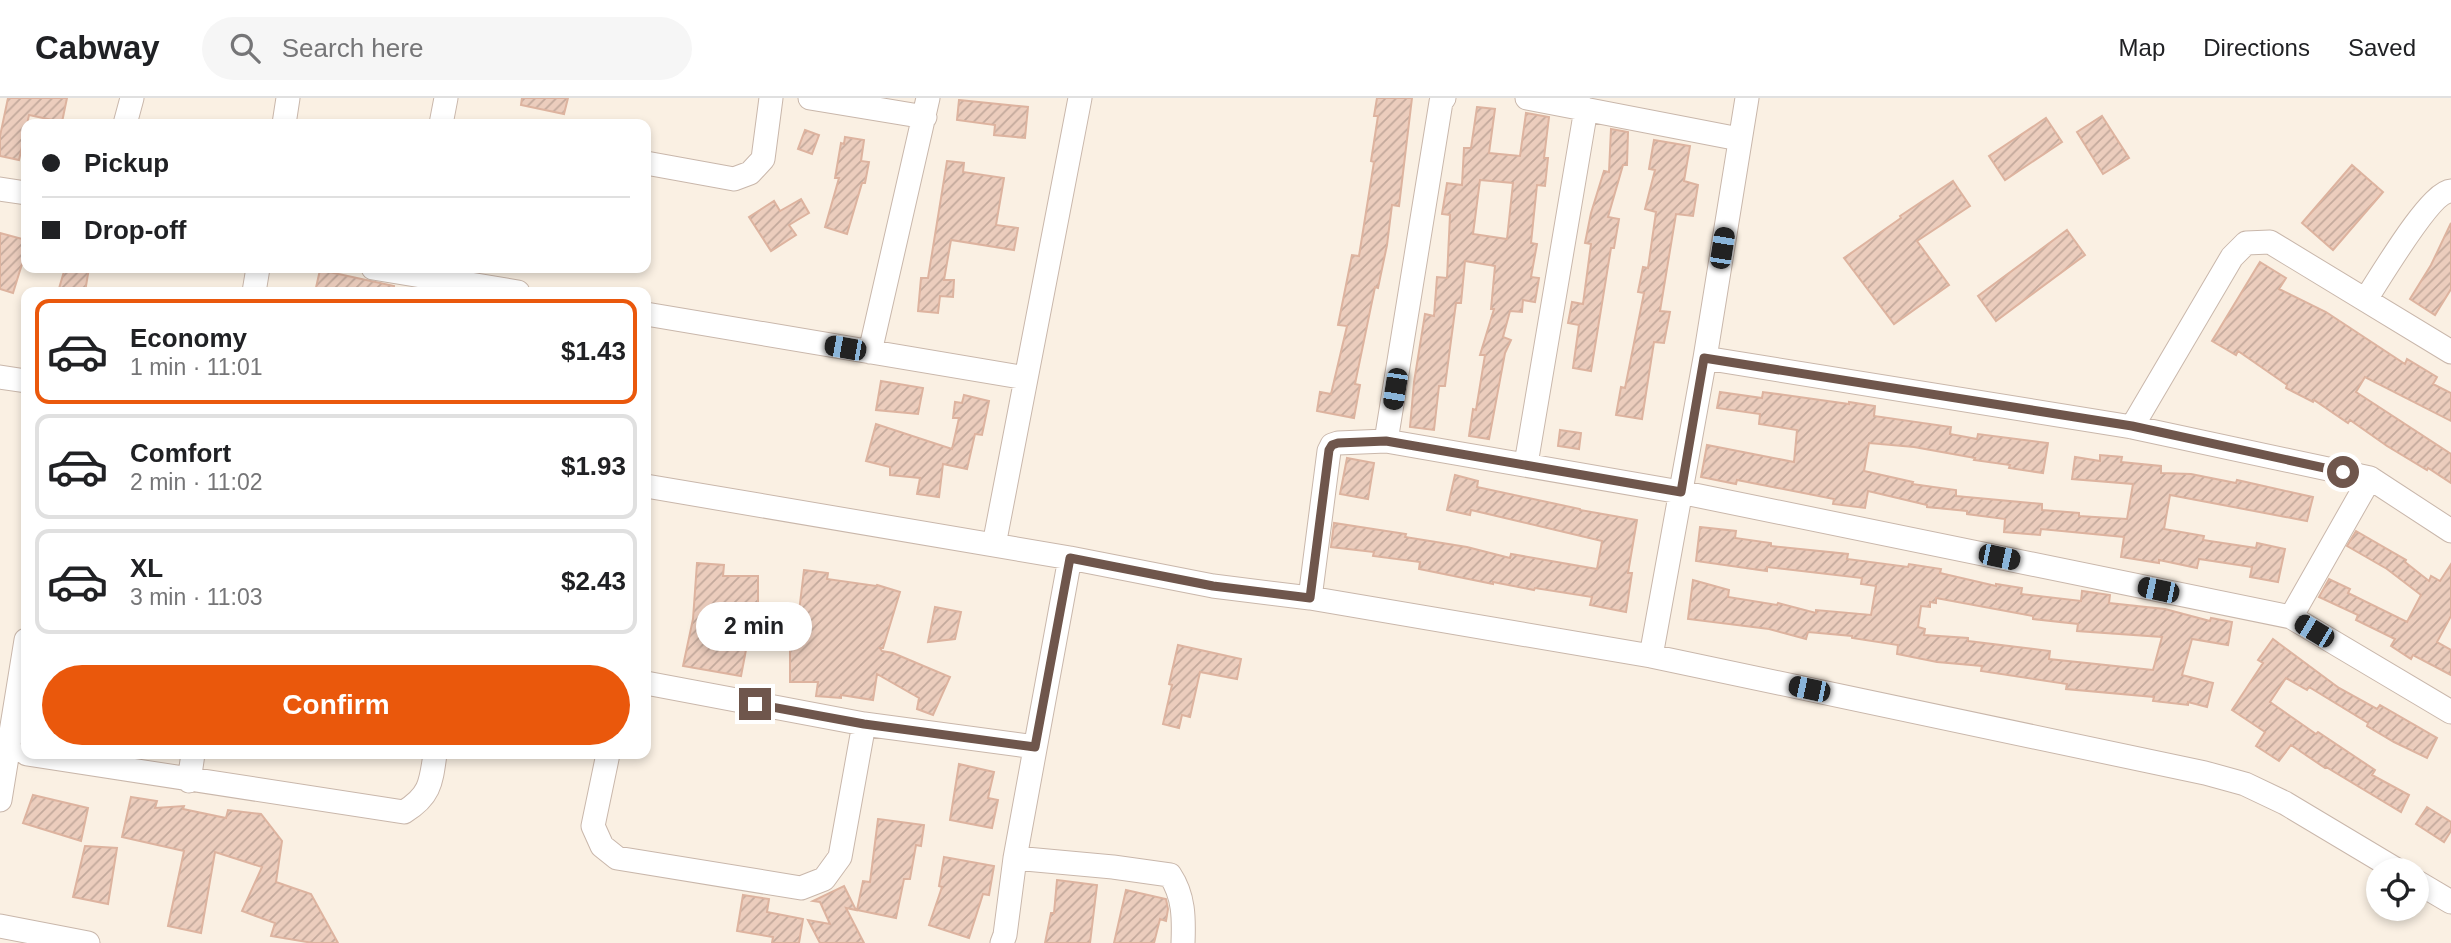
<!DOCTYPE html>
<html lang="en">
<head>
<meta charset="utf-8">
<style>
	:root { --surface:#fff; --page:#f6f6f6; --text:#202124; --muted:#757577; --line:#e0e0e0; --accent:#ea580c }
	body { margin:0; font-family:Helvetica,sans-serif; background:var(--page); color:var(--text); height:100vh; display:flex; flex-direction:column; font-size:26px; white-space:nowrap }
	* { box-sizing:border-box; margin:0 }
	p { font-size:23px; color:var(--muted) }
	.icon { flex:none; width:38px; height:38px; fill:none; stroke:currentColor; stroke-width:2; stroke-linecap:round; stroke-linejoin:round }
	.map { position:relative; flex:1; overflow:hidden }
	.drawer { position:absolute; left:21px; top:189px; width:630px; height:472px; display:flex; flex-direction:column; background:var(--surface); border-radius:14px; box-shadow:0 4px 10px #0003 }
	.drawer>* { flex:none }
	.banner { position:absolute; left:21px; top:21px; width:630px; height:154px; border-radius:14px; box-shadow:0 4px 10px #0003; display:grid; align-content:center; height:154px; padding:0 21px; background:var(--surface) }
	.fabs { position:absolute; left:2366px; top:760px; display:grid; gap:14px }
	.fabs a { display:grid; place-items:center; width:63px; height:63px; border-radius:50%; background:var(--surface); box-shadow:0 4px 10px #0003; font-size:35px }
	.end { position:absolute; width:32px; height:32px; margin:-16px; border:9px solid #6f564c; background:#fff; box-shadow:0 0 0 4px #fff }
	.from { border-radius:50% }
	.bubble { position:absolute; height:49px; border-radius:24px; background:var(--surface); box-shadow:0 4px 10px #0003; font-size:23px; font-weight:700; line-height:49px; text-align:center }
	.car { position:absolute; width:21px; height:42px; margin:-21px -10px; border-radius:9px; box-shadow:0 0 5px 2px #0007; background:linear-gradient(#222 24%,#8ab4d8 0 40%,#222 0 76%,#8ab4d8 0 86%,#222 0) }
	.banner b { display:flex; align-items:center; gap:24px; height:66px; font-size:26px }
	.banner b+b { border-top:2px solid var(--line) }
	.banner i { width:18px; height:18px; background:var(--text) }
	ul { padding:12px 0 0; list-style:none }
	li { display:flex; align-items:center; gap:21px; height:105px; margin:0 14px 10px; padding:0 7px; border:4px solid var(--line); border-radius:14px }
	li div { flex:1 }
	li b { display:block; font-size:26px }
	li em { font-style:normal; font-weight:700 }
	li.selected { border-color:var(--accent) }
	li>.icon { width:63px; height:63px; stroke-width:1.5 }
	.primary-button { display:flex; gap:14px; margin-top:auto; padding:14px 21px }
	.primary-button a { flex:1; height:80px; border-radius:42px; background:var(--accent); color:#fff; font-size:28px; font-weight:700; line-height:80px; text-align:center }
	header { display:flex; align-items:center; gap:42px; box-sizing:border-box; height:98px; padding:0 35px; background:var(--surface); border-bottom:2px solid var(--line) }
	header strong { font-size:33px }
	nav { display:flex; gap:38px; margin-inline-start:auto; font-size:24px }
	.search { width:490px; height:63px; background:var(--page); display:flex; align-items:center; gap:18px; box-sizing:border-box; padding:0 24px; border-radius:38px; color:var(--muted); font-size:26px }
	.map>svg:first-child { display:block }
</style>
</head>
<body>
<header>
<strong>Cabway</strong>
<div class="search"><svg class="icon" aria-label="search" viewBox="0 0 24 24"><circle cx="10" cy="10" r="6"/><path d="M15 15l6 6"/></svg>Search here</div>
<nav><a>Map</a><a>Directions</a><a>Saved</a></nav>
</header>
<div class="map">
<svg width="2451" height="845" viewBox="0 0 2451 845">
	<defs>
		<pattern id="building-hatch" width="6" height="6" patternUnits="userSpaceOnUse" patternTransform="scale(1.75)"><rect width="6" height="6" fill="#eccdbd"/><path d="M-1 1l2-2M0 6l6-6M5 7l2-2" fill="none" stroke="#c3a99c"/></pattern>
	</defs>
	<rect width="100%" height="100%" fill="#faf0e3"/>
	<path fill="url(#building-hatch)" stroke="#ddb39f" stroke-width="2" fill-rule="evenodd" d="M8 0H67L62 24 29 17 19 62 0 58V38Z
		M522 0H568L564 16 521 7Z
		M1377 0H1412L1399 108 1392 107 1387 147 1378 190 1375 189 1355 286 1360 287 1354 320 1317 313 1320 294 1331 296 1347 228 1338 227 1352 157 1359 158 1374 64 1371 63 1378 18H1374Z
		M959 2 1028 9 1025 40 994 37 995 27 957 22Z
		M1477 9 1495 11 1489 55 1520 58 1526 15 1549 19 1544 60H1548L1545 88 1537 87 1531 145 1537 146 1531 179 1539 180 1535 204 1523 202 1522 214 1510 213 1503 239 1511 242 1505 255 1489 341 1469 338 1473 311 1476 312 1485 257H1480L1494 211H1491L1495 168 1465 163 1461 205H1456L1445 288H1439L1434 332 1410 329 1414 284 1425 216 1434 218 1437 179 1447 180 1450 117 1442 116 1447 85 1462 87 1464 50H1471ZM1480 82 1513 85 1507 141 1473 136Z
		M2102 18 2129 60 2103 76 2077 34Z
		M2046 20 2062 44 2005 82 1989 58Z
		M1611 31 1628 34 1627 67H1623L1608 119 1619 121 1614 150H1611L1591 273 1573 270 1579 227 1568 225 1572 204 1583 206 1591 146 1585 145 1591 115 1604 73 1609 74Z
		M805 32 819 37 812 56 798 51Z
		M845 39 864 42 861 63 869 64 865 85H862L847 136 825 129 839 80H835L841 45 844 46Z
		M1654 42 1690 48 1684 83 1698 87 1693 118 1676 116 1660 213 1670 214 1664 245 1654 244 1642 321 1616 317 1621 289 1625 290 1644 195 1638 194 1643 169 1648 170 1656 114 1645 111 1655 72 1649 71Z
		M947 63 964 65 963 74 1004 80 996 127 1018 130 1014 152 951 142 944 182H954L953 199 940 198 938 215 918 213 921 180H928Z
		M2352 67 2383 94 2333 152 2302 125Z
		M1953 83 1970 108 1917 143 1949 187 1894 226 1844 160 1901 120 1900 118Z
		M801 101 809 115 789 127 796 137 771 153 749 119 774 103 780 113Z
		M2451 125V191L2435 217 2410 201 2431 167Z
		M2067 132 2085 157 1996 223 1978 198Z
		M0 135 26 142V168L22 166 13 195 0 191Z
		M2260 164 2286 180 2279 191 2326 214 2405 266 2407 261 2437 279 2433 286 2451 295V323L2365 279 2356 294 2451 356V385L2428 370 2427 372 2387 348 2350 322 2348 325 2314 302 2313 304 2286 290 2287 287 2238 253 2236 257 2212 243Z
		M65 170H89L85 194H58Z
		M320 172 394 188 393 194H315Z
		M881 283 923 290 918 316 876 312Z
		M1720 294 1762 300 1763 294 1849 306V304L1875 308 1874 318 1951 329 1950 336 1977 341 1978 336 2048 345 2043 375 2009 370 2010 367 1974 362 1975 360 1914 349 1869 345 1864 373 1913 384 1912 386 1956 392V398L2042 406V412L2079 415V418L2127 421 2133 386 2072 381 2075 359 2100 363V357L2122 359 2121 364 2161 368V375L2191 376 2236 385 2237 382 2313 399 2307 423 2170 397 2164 431 2204 438 2203 442 2256 450 2257 445 2285 451 2278 484 2250 479 2252 469 2199 461 2197 470 2159 462V465L2121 459 2124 439 2041 431 2040 437 2004 434 2005 421 1967 416V413L1927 409V407L1868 393 1865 410 1833 406 1834 401 1737 382 1736 386 1701 379 1707 347 1794 364 1797 332 1759 326 1760 316 1717 310Z
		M964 297 989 303 982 337 975 336 967 371 943 366 939 399 917 396 920 380 890 377V369L866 363 876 326 952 351 959 320H953L955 304 962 305Z
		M1560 332 1581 335 1579 351 1558 348Z
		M1347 360 1374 365 1368 401 1340 396Z
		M1455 377 1478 383 1477 389 1580 411V412L1637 422 1628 475H1632L1626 514 1590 507 1592 499 1535 490 1534 492 1493 484V486L1419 471 1420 464 1373 458 1374 454 1331 449 1334 425 1406 436 1405 439 1467 449 1510 460 1511 456 1597 471 1602 443 1471 412 1470 417 1447 412Z
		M1700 429 1736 433 1735 440 1771 445V448L1848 456 1847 461 1908 469 1909 466 1941 471 1940 475 1996 488V486L2022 490 2021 496 2081 503 2082 493 2110 497 2109 505 2165 511 2210 523 2211 520 2232 524 2228 547 2192 541 2182 577 2213 585 2207 609 2188 604V607L2153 603 2154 599 2066 591 2067 586 1981 573 1982 568 1937 564 1897 556 1898 547 1852 540V538L1808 534 1806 541 1769 531 1688 521 1693 482 1729 492 1728 499 1777 507 1778 505 1816 515V512L1871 517 1876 488 1861 486 1862 480 1767 469V473L1696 463ZM1936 500 2033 518V521L2078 526 2077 533 2162 539 2153 572 2049 561 2050 553 1968 543V540L1924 537 1925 531 1918 529 1921 508 1930 509V504L1936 505Z
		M2356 433 2406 462 2405 464 2429 483 2431 478 2440 483 2451 466V518L2437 544 2451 552V577L2413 557 2411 561 2391 548 2395 541 2356 522 2358 517 2319 499 2329 481 2350 491 2348 495 2407 524 2421 497 2387 471 2347 448Z
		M697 465 724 467 723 478H758V517L753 515 741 578 683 568 693 521Z
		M804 472 828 475 827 481 876 488 877 487 900 494 883 550H880L882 553 893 555 950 579 933 617 917 611 919 600 877 576 873 602 841 597V600L816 598 818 584H790V547H795Z
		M935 509 961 514 955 541 928 544Z
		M2273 541 2339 590 2377 611 2380 607 2437 640 2427 660 2394 644 2367 628 2368 625 2309 589 2307 592 2286 580 2270 604 2316 636 2318 634 2375 672 2372 677 2409 697 2401 714 2326 669 2325 670 2291 647 2279 663 2256 648 2265 634 2232 612 2263 565 2258 562Z
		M1178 547 1241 561 1237 581 1200 574 1190 619 1182 617 1179 630 1163 626 1172 587 1169 586Z
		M959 666 994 674 988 700 998 702 992 730 950 722Z
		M33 697 88 710 81 743 23 725Z
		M131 699 157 703 155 710 184 708 183 711 226 720 228 712 261 716 282 743 276 784 311 796 338 845H313L271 838 275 825 242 813 262 769 215 754 201 835 168 828 184 753 122 739Z
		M2427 709 2451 724V733L2444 744 2416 726Z
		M878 721 924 727 921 748 916 747 910 781H904L896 820 857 812 863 783 870 784Z
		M85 748 117 750 108 806 73 799Z
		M944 759 994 768 989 797 983 796 969 840 929 827 942 789 939 788Z
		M1057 782 1097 787 1090 845H1045L1051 815H1054Z
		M844 788 856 812 846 810 864 845H820L808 822 830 826 820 804 813 803Z
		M1126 792 1166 801 1168 811 1166 823 1160 821 1154 845H1114Z
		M743 797 769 801 767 814 803 821 799 845H772L773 839 737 833Z"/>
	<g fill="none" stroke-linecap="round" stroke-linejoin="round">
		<g stroke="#c9b7ab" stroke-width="25">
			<path id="minor" d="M810 0 925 19
				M1527 0 1739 41
				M125 26 132 0
				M284 26 288 0
				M441 26 446 0
				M646 65 734 81 750 75 763 61 771 0
				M0 91 26 95
				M373 170 518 194
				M254 194 258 170
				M2366 201C2380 180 2430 94 2451 93
				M646 216 1026 280
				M870 254 928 0
				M1705 260 2132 329 2370 380 2451 433
				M0 279 26 283
				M2132 329 2232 159 2246 145 2270 144 2451 254
				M1386 343 1441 4 1444 0
				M1526 366 1586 11
				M646 388 1070 460 1213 488 1310 500 1651 558 2205 675 2245 686 2285 705 2397 772
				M994 447 1080 0
				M1310 500 1329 353 1332 347 1338 345 1386 343 1680 394 2291 519 2451 614
				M2291 519 2370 380
				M1651 558 1705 260 1747 0
				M646 585 864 626 1035 649
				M27 656 404 714C430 698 431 685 435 656
				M608 656 593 728 602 748 617 760 801 790 824 781 840 759 864 626
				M189 683 193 656
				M0 702 26 542
				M1015 760 1113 769 1170 777C1184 798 1184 820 1183 845
				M2417 784 2451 804
				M0 828 88 845
				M1002 845 1005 837 1015 760 1070 460"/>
		</g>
		<use href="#minor" stroke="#fff" stroke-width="23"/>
	</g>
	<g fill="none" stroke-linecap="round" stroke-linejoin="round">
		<path stroke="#6f564c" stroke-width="9" d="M755 606 864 626 1035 649 1070 460 1213 488 1310 500 1329 352 1332 347 1338 345 1386 343 1681 394 1704 260 2132 328 2343 374"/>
	</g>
</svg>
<div class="fabs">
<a><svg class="icon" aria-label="locate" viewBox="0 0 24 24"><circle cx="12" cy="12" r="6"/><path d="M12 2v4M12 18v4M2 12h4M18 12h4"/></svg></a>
</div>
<i class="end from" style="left:2343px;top:374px"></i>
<i class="end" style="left:755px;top:606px"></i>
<div class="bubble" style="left:696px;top:504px;width:116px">2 min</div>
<i class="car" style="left:1722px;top:150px;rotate:9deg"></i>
<i class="car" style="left:845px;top:250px;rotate:280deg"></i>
<i class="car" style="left:1395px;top:291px;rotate:189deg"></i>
<i class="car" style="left:1999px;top:459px;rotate:102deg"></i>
<i class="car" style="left:2158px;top:492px;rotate:282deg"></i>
<i class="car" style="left:2314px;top:533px;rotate:301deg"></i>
<i class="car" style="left:1809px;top:591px;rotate:282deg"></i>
<div class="banner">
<b><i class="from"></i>Pickup</b>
<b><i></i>Drop-off</b>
</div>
<section class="drawer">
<ul>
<li class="selected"><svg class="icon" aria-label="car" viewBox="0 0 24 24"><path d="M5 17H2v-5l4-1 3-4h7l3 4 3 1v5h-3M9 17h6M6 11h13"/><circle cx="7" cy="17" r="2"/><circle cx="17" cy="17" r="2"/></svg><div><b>Economy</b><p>1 min · 11:01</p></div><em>$1.43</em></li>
<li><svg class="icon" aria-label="car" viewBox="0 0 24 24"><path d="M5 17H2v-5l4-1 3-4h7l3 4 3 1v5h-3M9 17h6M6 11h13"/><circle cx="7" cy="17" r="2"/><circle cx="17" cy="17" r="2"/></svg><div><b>Comfort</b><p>2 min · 11:02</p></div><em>$1.93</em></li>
<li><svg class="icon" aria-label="car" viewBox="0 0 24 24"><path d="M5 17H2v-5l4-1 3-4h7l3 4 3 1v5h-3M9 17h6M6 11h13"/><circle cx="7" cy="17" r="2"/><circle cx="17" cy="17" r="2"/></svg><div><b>XL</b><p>3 min · 11:03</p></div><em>$2.43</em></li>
</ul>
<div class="primary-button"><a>Confirm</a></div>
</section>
</div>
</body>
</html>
